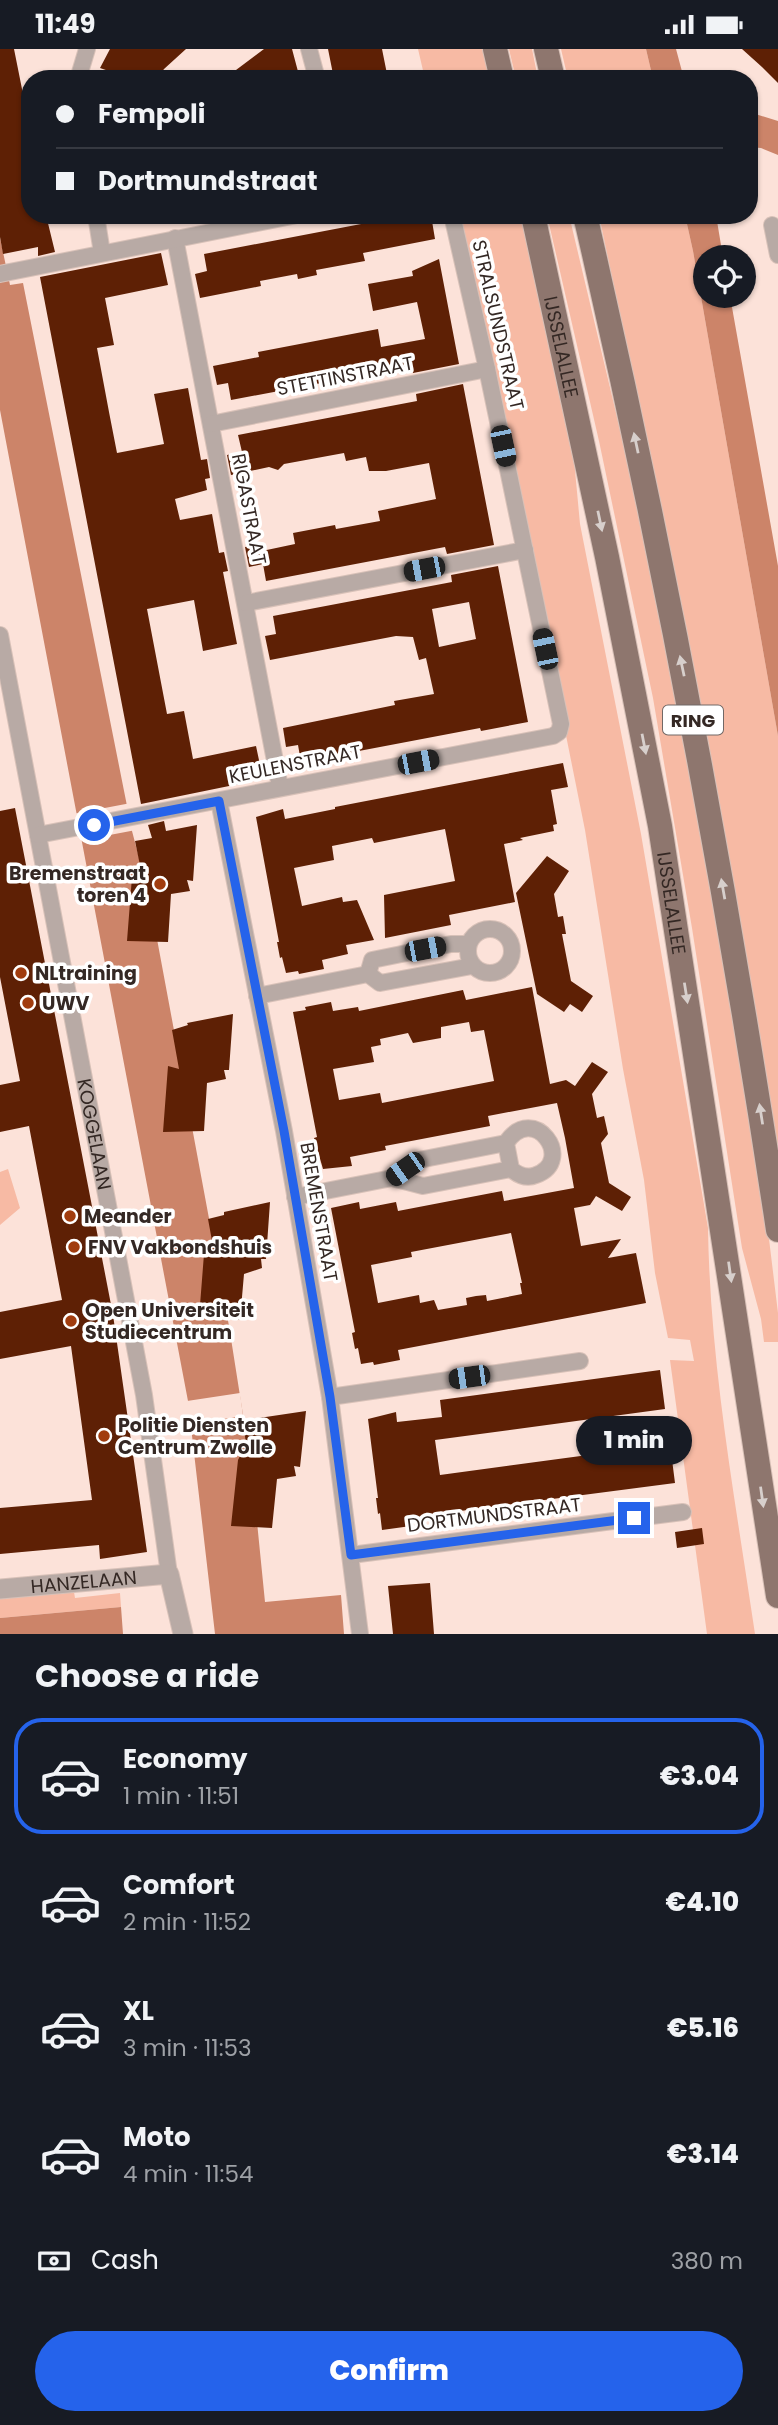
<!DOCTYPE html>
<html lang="en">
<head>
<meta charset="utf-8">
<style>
	:root { --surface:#171b24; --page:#242831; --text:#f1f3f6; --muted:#9ea1a6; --line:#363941; --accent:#2563eb }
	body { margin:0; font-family:Poppins,sans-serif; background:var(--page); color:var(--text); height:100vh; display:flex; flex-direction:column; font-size:26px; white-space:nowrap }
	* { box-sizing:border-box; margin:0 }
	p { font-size:23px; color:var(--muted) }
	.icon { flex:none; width:38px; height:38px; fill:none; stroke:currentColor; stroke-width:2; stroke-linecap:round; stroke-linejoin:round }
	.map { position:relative; height:1585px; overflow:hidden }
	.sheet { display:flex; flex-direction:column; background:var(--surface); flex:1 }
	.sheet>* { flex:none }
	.banner { position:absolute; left:21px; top:21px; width:737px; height:154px; border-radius:28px; box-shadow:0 2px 5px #0004; display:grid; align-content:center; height:154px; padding:0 35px; background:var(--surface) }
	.buttons { position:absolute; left:693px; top:196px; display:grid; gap:14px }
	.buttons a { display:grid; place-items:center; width:63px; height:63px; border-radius:50%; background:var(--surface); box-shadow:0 2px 5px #0004; font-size:35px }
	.end { position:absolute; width:32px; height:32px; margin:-16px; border:9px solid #2563eb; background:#fff; box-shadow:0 0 0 4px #fff }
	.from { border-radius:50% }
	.bubble { position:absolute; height:49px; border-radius:24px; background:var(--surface); box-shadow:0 2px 5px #0004; font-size:23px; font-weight:800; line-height:49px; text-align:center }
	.car { position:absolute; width:21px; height:42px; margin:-21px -10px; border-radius:9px; box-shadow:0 0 5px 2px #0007; background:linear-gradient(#222 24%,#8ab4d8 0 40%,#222 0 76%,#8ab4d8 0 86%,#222 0) }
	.banner b { display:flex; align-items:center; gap:24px; height:66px; font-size:26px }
	.banner b+b { border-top:2px solid var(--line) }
	.banner i { width:18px; height:18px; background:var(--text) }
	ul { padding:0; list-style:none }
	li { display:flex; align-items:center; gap:21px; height:116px; margin:0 14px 10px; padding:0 21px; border:4px solid transparent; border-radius:28px }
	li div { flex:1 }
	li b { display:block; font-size:26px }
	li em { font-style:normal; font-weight:800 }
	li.on { border-color:var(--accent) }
	li>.icon { width:63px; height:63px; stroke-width:1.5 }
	h2 { padding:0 35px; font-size:32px; line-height:84px }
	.pay { display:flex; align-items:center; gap:18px; height:77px; padding:0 35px; font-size:26px }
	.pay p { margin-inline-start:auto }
	.action { display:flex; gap:14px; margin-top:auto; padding:14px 35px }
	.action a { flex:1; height:80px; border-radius:42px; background:var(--accent); color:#fff; font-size:28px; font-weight:800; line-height:80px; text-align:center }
	.status { display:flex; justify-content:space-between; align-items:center; height:49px; padding:0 35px; background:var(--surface); direction:ltr }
	.status svg { height:19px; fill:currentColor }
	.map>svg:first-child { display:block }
</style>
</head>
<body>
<div class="status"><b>11:49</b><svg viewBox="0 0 49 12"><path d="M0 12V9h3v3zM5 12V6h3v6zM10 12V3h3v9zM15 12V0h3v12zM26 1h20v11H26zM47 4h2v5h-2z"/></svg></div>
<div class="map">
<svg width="778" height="1585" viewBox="0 0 778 1585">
	<rect width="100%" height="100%" fill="#fce2d9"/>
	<path fill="#f7baa4" d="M418 0H483L490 30H425Z
		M509 0H532L538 30H516Z
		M561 0H646L653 30H568Z
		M455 166H521L572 389 580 475 641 785 708 1179C710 1316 735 1449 755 1585H707L670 1311 694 1312 690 1291 668 1289 655 1224 644 1131 623 1020 585 781 531 512Z
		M547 166H569L645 486 698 764 769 1190 778 1264V1293H764L761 1270 742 1199 692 879 653 649 599 392Z
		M599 166H685L693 202 778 687V1102C730 788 664 477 599 166Z
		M8 1120 20 1159 0 1176V1123Z
		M74 1543 75 1549 120 1544 121 1558 0 1569V1550Z"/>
	<path fill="#cc8469" d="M646 0H676L684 30H653Z
		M749 63 778 72V106L761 99 749 98Z
		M685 166H716L723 208H705V247H730L778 517V687L693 202Z
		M0 189 10 236 23 234 132 782 149 847 229 1277 252 1423 265 1553 341 1546 344 1585H215L188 1352 0 361Z
		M121 1558 123 1585H0V1569Z"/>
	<path fill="#fce2d9" d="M131 754 136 781 78 792 73 765Z
		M240 1344 243 1367 190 1375 187 1352Z"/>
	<path fill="#5e2005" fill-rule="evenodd" d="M0 0H14L30 80V166H46L55 203 38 207V198L3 205 0 188Z
		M110 0H186L164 20 157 30H132L100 19Z
		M264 0H292L300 30H247L236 21Z
		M328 0H382L388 30H334Z
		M742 0H778V34L762 18Z
		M382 166H431L435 190 363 204 365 212 316 221 317 226 298 230 297 225 260 232 261 237 200 249 195 225 207 222 204 205 382 171Z
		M161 204 168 236 105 249 114 296 97 299 109 363 117 404 164 395 154 345 188 339 201 411 207 410 210 429 205 430 207 441 175 450 180 471 212 465 219 504 224 503 228 522 223 523 237 595 203 602 194 551 147 560 167 665 184 662 193 710 256 697 263 730 141 755 40 228Z
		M439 210 459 315 413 324 411 317 231 351 228 334 217 336 213 317 259 308 258 303 378 280 381 298 425 290 417 253 373 262 368 235 413 227 412 222Z
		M463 335 494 496 447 505 445 498 266 532 263 515 249 518 245 498 261 495 262 502 295 495 293 484 335 476 336 480 380 472 378 462 436 450 429 414 386 422H369L366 408 346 412 344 404 284 415 278 421 269 418 231 426 227 406 242 403 238 386 417 352 416 345Z
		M498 517 528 673 481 682 480 679 301 713 298 696 286 698 283 679 395 656 394 652 434 645 426 609 419 611 413 588 396 587 270 611 265 587 276 585 273 567 452 533 451 526ZM469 553 476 590 439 598 432 560Z
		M563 714 568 738 551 741 557 775 553 776 554 782 520 789 523 791 504 795 515 853 449 866 451 876 385 889 384 846 455 832 445 780 374 794 372 789 332 797 334 811 294 819 302 857 342 848 343 853 357 851 374 891 346 896 348 905 322 911 324 920 299 925 298 922 286 924 282 908 280 909 277 893H279L256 768 283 760 285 770 335 760V758Z
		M15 759 113 1266 147 1503 100 1510 99 1496 0 1505V1459L92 1451 71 1297 0 1310V1263L62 1251 29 1077 0 1083V1036L20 1032 0 928V762Z
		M164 772 166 782 197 776 193 832 187 831 190 842 171 845 168 893 127 892 132 828 143 831 135 792 152 789 148 776Z
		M547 807 569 822 554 845 558 868 563 867 566 885H562L571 932 593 947 582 963 570 955 564 963 537 945 516 844Z
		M532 938 550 1035 566 1031 575 1037 592 1013 608 1023 592 1045 597 1069 604 1067 608 1085 601 1094 609 1134 631 1148 622 1162 596 1147 590 1156 574 1159 581 1197 621 1190 608 1209 636 1204 646 1254 398 1301 400 1311 374 1316 373 1313 361 1315 358 1299 355 1300 352 1284 355 1283 331 1159 359 1153 360 1160 396 1153 398 1162 502 1142 504 1152 574 1139 565 1089 557 1054 488 1067 490 1077 385 1097 386 1101 350 1108 352 1117 323 1120 314 1089 317 1088 293 963 306 961 305 958 331 953 333 962 358 958 359 962 463 941 466 951ZM469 973 471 983 484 981 494 1032 382 1054 380 1044 339 1051 333 1020 374 1013 371 998 381 996 380 990 408 984 413 994 441 989V978ZM511 1184 522 1234H520L522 1245 487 1252 486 1246 476 1247 466 1249 467 1256 438 1261 434 1251 420 1254 419 1246 378 1254 371 1216 412 1208 411 1203Z
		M233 965 229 1021H224L226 1030 207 1034 204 1082 163 1083 168 1017 179 1020 172 981 188 976 187 974Z
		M270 1153 266 1210H261L262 1219 244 1225 240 1271 199 1269 204 1205 215 1208 208 1170 224 1166V1163Z
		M660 1321 665 1360 435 1391 440 1426 670 1395 675 1434 445 1464 410 1470 411 1477 382 1481 380 1464 378 1465 376 1449H378L368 1370 396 1363 397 1373 442 1368 440 1351Z
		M306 1362 300 1418 294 1417 296 1427 277 1430 272 1479 231 1477 238 1411 240 1407 248 1406 243 1375 260 1373 259 1369Z
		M702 1479 704 1495 677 1499 675 1483Z
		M430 1534 434 1585H393L388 1537Z"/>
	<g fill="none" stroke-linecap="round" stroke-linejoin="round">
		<g stroke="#d8c1b8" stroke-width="18">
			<g id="minor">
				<path d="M309 0 317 30"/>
				<path d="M78 30 87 0"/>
				<path d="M96 166 102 204"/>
				<path d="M772 176 778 206"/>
				<path d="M175 189 280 738"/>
				<path d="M0 225 297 166"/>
				<path d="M211 375 487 320"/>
				<path d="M246 554 525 501"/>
				<path id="s1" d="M0 586 144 1346 169 1525"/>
				<path d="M219 752 284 1082 330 1348 360 1585"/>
				<path d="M38 786 553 687 559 683 561 675 487 320 452 166"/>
				<circle cx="490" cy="902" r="22"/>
				<path d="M368 925 372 911 451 895H468"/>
				<path d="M257 947 368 925 380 934 472 917"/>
				<path d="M392 1129 419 1111 506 1094"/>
				<path d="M295 1148 392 1129 423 1137 511 1120C518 1126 527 1130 536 1126 576 1112 534 1052 506 1094L511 1120"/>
				<path d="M330 1348 580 1312"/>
				<path d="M351 1506 683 1463"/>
			</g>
		</g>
		<g stroke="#d8c1b8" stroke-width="21">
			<g id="tertiary">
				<path id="s2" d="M0 1540 169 1525 183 1585"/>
			</g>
		</g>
		<g stroke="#d8c1b8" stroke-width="26">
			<g id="primary">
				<path d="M495 0 502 30"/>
				<path d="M546 0 553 30"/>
				<path id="s3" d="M533 166 607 508 660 777 778 1547"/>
				<path d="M585 166C663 502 727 840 778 1181"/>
			</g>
		</g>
		<use href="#minor" stroke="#b8aaa5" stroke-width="16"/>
		<use href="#tertiary" stroke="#b8aaa5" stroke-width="19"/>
		<use href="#primary" stroke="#8e766e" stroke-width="24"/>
	</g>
	<defs><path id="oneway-solid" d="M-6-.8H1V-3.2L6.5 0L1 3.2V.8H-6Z" transform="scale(1.75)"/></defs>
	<g fill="#d7cfcc">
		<use href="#oneway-solid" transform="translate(636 394) rotate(-102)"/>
		<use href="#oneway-solid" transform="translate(600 472) rotate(78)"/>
		<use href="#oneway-solid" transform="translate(682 617) rotate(-102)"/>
		<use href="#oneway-solid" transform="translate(644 695) rotate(79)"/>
		<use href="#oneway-solid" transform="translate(723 840) rotate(-100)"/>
		<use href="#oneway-solid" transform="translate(686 944) rotate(81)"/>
		<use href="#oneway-solid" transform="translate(761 1065) rotate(-99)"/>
		<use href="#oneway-solid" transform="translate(730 1223) rotate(82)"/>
		<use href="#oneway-solid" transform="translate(762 1448) rotate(82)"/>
	</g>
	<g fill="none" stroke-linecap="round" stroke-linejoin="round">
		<path stroke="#2563eb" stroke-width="9" d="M94 776 219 752 284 1082 330 1348 351 1506 634 1469"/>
	</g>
	<g fill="#a13c0e" stroke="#fff" stroke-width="2.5">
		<circle cx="160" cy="835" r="7"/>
		<circle cx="21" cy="924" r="7"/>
		<circle cx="28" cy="954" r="7"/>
		<circle cx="70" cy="1167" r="7"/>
		<circle cx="74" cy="1198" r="7"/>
		<circle cx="71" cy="1272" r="7"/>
		<circle cx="104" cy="1387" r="7"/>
	</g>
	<g text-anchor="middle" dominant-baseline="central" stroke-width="7" stroke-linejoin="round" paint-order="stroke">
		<rect fill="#fff" stroke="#716866" stroke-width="2" x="663" y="656.5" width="60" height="29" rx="5"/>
		<g font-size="18" font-weight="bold" fill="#342824">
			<text x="693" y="671">RING</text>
		</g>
		<g font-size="19" fill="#342824" stroke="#fff">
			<text transform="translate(498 276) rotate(77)">STRALSUNDSTRAAT</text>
			<text stroke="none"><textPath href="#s3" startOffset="135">IJSSELALLEE</textPath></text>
			<text transform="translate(345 327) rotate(-11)">STETTINSTRAAT</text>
			<text transform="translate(249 460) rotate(79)">RIGASTRAAT</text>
			<text transform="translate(295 715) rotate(-11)">KEULENSTRAAT</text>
			<text stroke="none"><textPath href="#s3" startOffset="702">IJSSELALLEE</textPath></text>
			<text stroke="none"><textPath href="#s1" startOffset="508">KOGGELAAN</textPath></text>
			<text transform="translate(319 1163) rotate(80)">BREMENSTRAAT</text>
			<text transform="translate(494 1466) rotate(-7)">DORTMUNDSTRAAT</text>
			<text stroke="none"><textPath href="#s2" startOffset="84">HANZELAAN</textPath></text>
		</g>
		<g font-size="19" font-weight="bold" fill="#342824" stroke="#fff" text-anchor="start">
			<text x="146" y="824" text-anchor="end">Bremenstraat<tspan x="146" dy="22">toren 4</tspan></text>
			<text x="35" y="924">NLtraining</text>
			<text x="42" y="954">UWV</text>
			<text x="84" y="1167">Meander</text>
			<text x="88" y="1198">FNV Vakbondshuis</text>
			<text x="85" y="1261">Open Universiteit<tspan x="85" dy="22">Studiecentrum</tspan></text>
			<text x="118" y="1376">Politie Diensten<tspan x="118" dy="22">Centrum Zwolle</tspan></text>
		</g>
	</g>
</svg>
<div class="buttons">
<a><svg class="icon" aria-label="locate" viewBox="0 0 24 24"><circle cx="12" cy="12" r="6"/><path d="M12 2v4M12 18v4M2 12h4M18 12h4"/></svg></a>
</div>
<i class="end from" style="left:94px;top:776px"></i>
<i class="end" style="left:634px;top:1469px"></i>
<div class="bubble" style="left:576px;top:1367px;width:116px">1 min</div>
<i class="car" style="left:503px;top:397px;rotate:168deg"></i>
<i class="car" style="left:424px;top:520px;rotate:259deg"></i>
<i class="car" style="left:545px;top:600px;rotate:348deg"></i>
<i class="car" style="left:418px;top:713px;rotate:79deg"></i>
<i class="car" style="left:425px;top:900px;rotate:79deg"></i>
<i class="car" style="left:405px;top:1120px;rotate:235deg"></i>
<i class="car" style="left:469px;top:1328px;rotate:262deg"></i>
<div class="banner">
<b><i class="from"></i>Fempoli</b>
<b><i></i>Dortmundstraat</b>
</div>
</div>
<section class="sheet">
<h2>Choose a ride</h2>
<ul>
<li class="on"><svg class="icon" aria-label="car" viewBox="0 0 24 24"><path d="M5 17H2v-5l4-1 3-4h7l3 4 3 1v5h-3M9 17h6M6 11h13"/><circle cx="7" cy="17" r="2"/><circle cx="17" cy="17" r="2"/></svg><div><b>Economy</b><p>1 min · 11:51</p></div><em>€3.04</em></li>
<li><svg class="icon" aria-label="car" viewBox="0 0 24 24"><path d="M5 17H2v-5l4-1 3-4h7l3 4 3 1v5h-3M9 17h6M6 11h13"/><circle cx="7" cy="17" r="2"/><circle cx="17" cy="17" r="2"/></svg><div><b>Comfort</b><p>2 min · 11:52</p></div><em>€4.10</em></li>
<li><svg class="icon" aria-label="car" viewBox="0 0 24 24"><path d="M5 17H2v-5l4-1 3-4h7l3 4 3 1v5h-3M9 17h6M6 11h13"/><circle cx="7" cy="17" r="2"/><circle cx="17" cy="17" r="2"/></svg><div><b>XL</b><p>3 min · 11:53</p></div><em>€5.16</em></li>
<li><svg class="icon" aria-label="car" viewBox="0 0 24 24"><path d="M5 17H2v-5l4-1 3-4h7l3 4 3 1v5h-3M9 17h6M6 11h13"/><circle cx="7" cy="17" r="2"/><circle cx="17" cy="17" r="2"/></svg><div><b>Moto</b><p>4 min · 11:54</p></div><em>€3.14</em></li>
</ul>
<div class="pay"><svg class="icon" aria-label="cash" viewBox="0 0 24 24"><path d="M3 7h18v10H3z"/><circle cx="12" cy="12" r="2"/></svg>Cash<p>380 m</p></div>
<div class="action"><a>Confirm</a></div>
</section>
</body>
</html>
